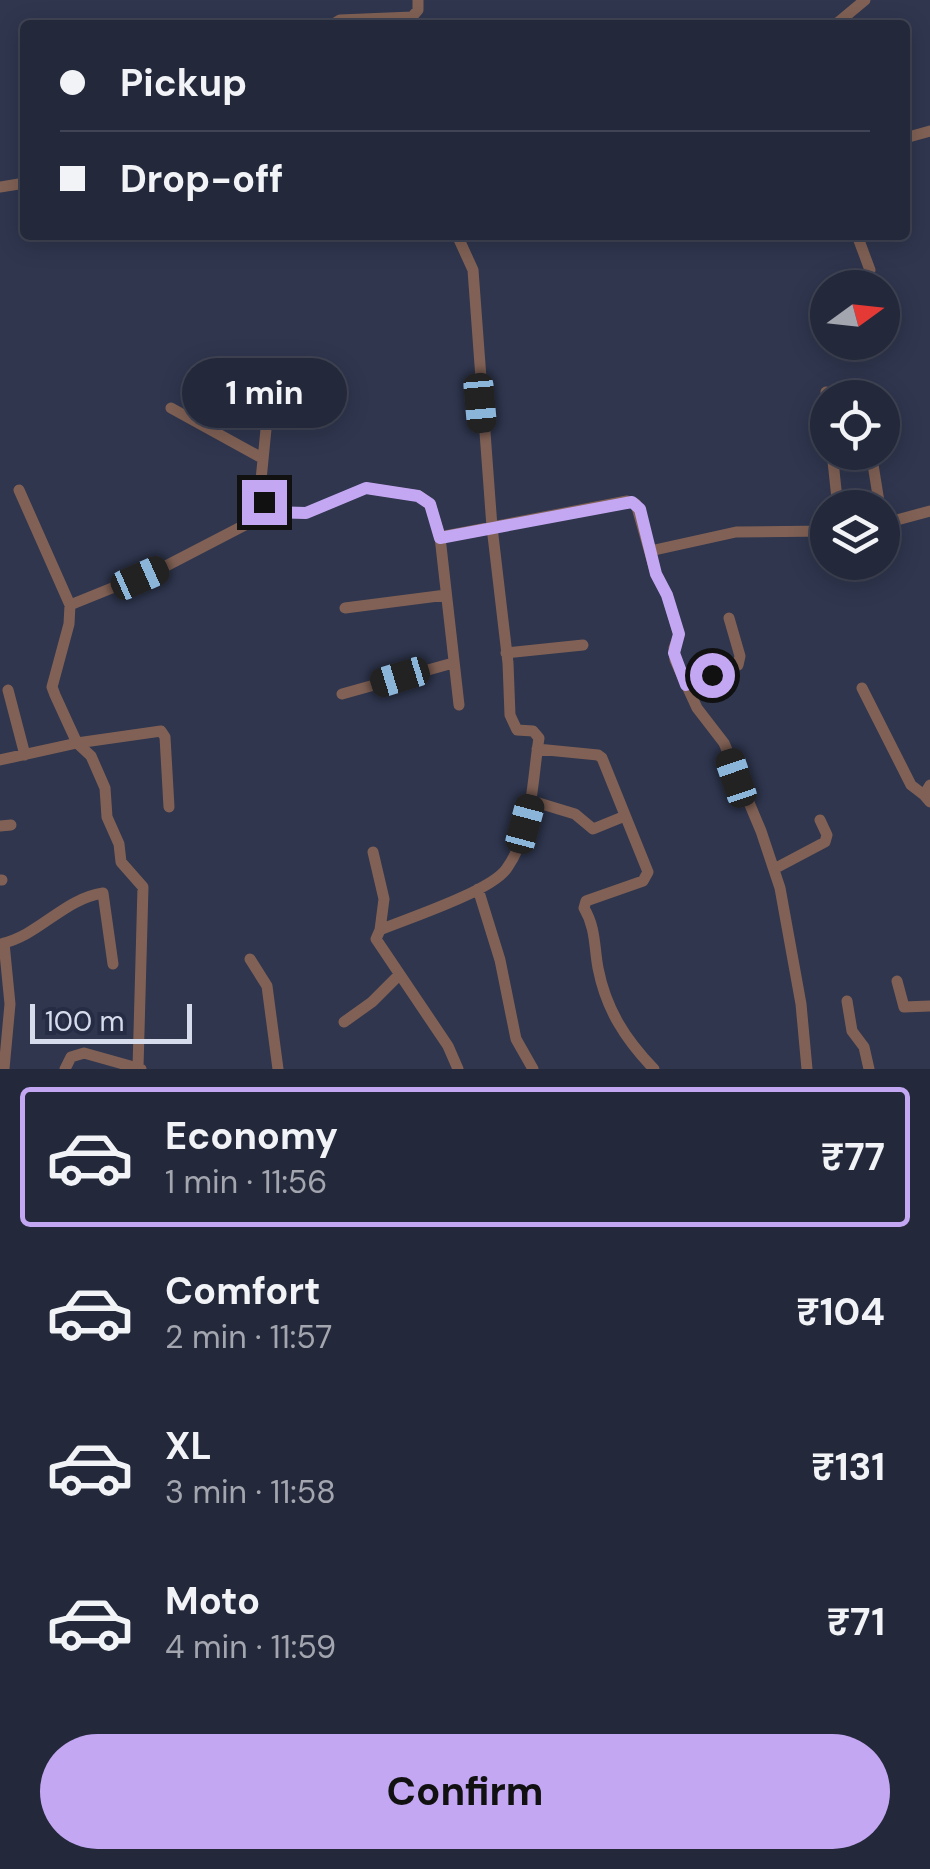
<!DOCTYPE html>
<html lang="en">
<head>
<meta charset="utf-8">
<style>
	:root { --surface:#23283a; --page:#2f3445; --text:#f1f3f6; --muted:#a3a6af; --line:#404454; --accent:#c3a7f2 }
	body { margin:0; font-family:"DM Sans",sans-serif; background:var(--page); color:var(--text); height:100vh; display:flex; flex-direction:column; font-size:38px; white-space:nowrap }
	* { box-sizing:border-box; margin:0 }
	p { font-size:32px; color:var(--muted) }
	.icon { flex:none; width:55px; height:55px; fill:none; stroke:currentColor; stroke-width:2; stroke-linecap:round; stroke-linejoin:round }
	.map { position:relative; height:1069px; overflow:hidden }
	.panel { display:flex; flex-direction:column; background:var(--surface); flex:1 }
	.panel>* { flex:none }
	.banner { position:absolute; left:20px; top:20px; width:890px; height:220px; border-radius:10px; box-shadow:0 5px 25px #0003,0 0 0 2px var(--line); display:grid; align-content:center; height:220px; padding:0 40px; background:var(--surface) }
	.needle { width:65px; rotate:75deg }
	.fabs { position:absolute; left:810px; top:270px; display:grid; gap:20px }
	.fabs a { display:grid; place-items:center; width:90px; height:90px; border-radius:50%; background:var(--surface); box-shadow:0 5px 25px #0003,0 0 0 2px var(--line); font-size:50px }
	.scale { position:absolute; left:30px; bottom:25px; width:162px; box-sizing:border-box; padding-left:10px; border:5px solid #d7dcec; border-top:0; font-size:28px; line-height:35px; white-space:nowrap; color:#d7dcec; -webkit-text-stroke:8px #252c44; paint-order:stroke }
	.end { position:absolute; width:45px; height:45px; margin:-22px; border:12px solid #c3a7f2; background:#111; box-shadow:0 0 0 5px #111 }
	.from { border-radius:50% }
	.bubble { position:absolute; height:70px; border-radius:35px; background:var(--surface); box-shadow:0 5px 25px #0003,0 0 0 2px var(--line); font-size:32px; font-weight:700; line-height:70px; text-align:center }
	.car { position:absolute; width:30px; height:60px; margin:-30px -15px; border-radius:12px; box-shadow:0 0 8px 2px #0007; background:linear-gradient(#222 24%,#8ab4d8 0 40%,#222 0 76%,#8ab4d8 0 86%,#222 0) }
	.banner b { display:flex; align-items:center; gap:35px; height:95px; font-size:38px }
	.banner b+b { border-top:2px solid var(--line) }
	.banner i { width:25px; height:25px; background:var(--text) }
	ul { padding:18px 0 0; list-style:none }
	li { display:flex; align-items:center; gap:30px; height:140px; margin:0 20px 15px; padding:0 20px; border:5px solid transparent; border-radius:10px }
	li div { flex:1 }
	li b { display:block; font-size:38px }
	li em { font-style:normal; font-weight:700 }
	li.on { border-color:var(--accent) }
	li>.icon { width:90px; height:90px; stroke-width:1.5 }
	.action { display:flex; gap:20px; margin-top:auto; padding:20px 40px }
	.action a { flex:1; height:115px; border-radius:60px; background:var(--accent); color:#111; font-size:40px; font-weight:700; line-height:115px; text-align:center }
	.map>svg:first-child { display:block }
</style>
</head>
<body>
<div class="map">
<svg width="930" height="1069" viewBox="0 0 930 1069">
	<rect width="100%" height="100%" fill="#2f364e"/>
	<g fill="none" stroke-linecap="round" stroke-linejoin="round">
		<path stroke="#816155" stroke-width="11" d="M332 25 340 20 412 17 418 10V0
			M835 25 865 0
			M905 138 930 131
			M0 187 25 183
			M457 235 473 270 492 527 508 663 510 715 517 730 533 731 539 738C532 781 533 831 507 868 492 891 409 918 380 930L376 939 448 1046 458 1069
			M857 235 870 270
			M826 392 828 409
			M171 408 262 458
			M267 419 261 480 270 512
			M832 452 838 508
			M871 452 880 508
			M19 490 70 605 69 624 52 687 55 695 77 743 91 756 105 788 107 817 119 844 121 862 143 887 138 1068
			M882 524 930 511
			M440 537 627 501 636 504 656 574 667 595 679 635 674 648 675 660 697 708 724 743 761 831 780 888 801 1004 807 1069
			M650 551 736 532 828 531
			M70 605 164 567 270 512 306 513 366 488 419 496 430 504 440 537 459 705
			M345 608 446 595
			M506 653 583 645
			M686 685 738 665 740 656 729 618
			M862 688 911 785 924 795
			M8 690 25 755
			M342 694 453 663
			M537 749 598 755 602 758 648 872 643 881 586 901 584 908C596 928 594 947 598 968 606 1009 625 1039 654 1069
			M0 760 77 743 161 731 165 737 169 807
			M930 785 924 795 930 802
			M532 801 575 814 593 829 625 816
			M0 826 11 825
			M373 852 384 899 380 930
			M774 869 825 842 827 835 820 820
			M0 880H2
			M478 889 500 960 516 1039 533 1069
			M0 944C39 936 63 899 103 893L113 964
			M250 959 267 986 278 1069
			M897 981 904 1007 930 1006
			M847 1001 852 1031 864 1047 869 1069
			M344 1022 372 1002 399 975
			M4 1069 10 1004 4 943
			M65 1069 71 1057 84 1053 141 1069"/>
	</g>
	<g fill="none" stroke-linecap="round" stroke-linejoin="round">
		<path stroke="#c3a7f2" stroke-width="12" d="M264 502 270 512 306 513 366 488 418 496 430 504 440 538 632 502 640 509 656 574 667 595 679 634 674 653 686 685 712 675"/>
	</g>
</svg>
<div class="fabs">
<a><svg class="needle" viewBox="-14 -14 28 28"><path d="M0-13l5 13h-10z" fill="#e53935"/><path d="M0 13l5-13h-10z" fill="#a3a6af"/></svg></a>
<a><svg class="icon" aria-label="locate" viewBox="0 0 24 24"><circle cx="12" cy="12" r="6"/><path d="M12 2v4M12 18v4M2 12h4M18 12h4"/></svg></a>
<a><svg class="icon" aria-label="layers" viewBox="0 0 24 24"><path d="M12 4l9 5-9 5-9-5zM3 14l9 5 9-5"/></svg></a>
</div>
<div class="scale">100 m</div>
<i class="end from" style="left:712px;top:675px"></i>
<i class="end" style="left:264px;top:502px"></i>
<div class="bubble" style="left:182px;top:358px;width:165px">1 min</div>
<i class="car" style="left:480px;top:403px;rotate:175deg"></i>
<i class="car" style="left:140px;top:578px;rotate:66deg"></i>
<i class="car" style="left:400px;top:677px;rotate:253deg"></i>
<i class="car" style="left:736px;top:778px;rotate:341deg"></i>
<i class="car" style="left:525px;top:824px;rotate:15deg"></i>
<div class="banner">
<b><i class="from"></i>Pickup</b>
<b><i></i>Drop-off</b>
</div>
</div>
<section class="panel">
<ul>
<li class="on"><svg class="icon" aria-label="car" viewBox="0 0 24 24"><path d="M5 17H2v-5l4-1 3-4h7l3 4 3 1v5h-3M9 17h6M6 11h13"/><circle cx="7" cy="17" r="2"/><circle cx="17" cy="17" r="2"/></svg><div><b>Economy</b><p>1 min · 11:56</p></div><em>₹77</em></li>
<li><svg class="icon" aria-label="car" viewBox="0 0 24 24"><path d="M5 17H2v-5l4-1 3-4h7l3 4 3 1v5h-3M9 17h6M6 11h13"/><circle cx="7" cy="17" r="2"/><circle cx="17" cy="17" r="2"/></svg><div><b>Comfort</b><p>2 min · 11:57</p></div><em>₹104</em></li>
<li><svg class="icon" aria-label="car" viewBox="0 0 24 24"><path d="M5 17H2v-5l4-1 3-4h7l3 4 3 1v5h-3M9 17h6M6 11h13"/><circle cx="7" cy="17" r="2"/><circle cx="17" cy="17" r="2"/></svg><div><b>XL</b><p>3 min · 11:58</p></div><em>₹131</em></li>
<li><svg class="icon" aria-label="car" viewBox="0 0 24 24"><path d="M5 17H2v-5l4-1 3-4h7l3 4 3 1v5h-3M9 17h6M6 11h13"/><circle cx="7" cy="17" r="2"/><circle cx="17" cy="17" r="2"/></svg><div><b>Moto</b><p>4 min · 11:59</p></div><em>₹71</em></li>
</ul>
<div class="action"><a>Confirm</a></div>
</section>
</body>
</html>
